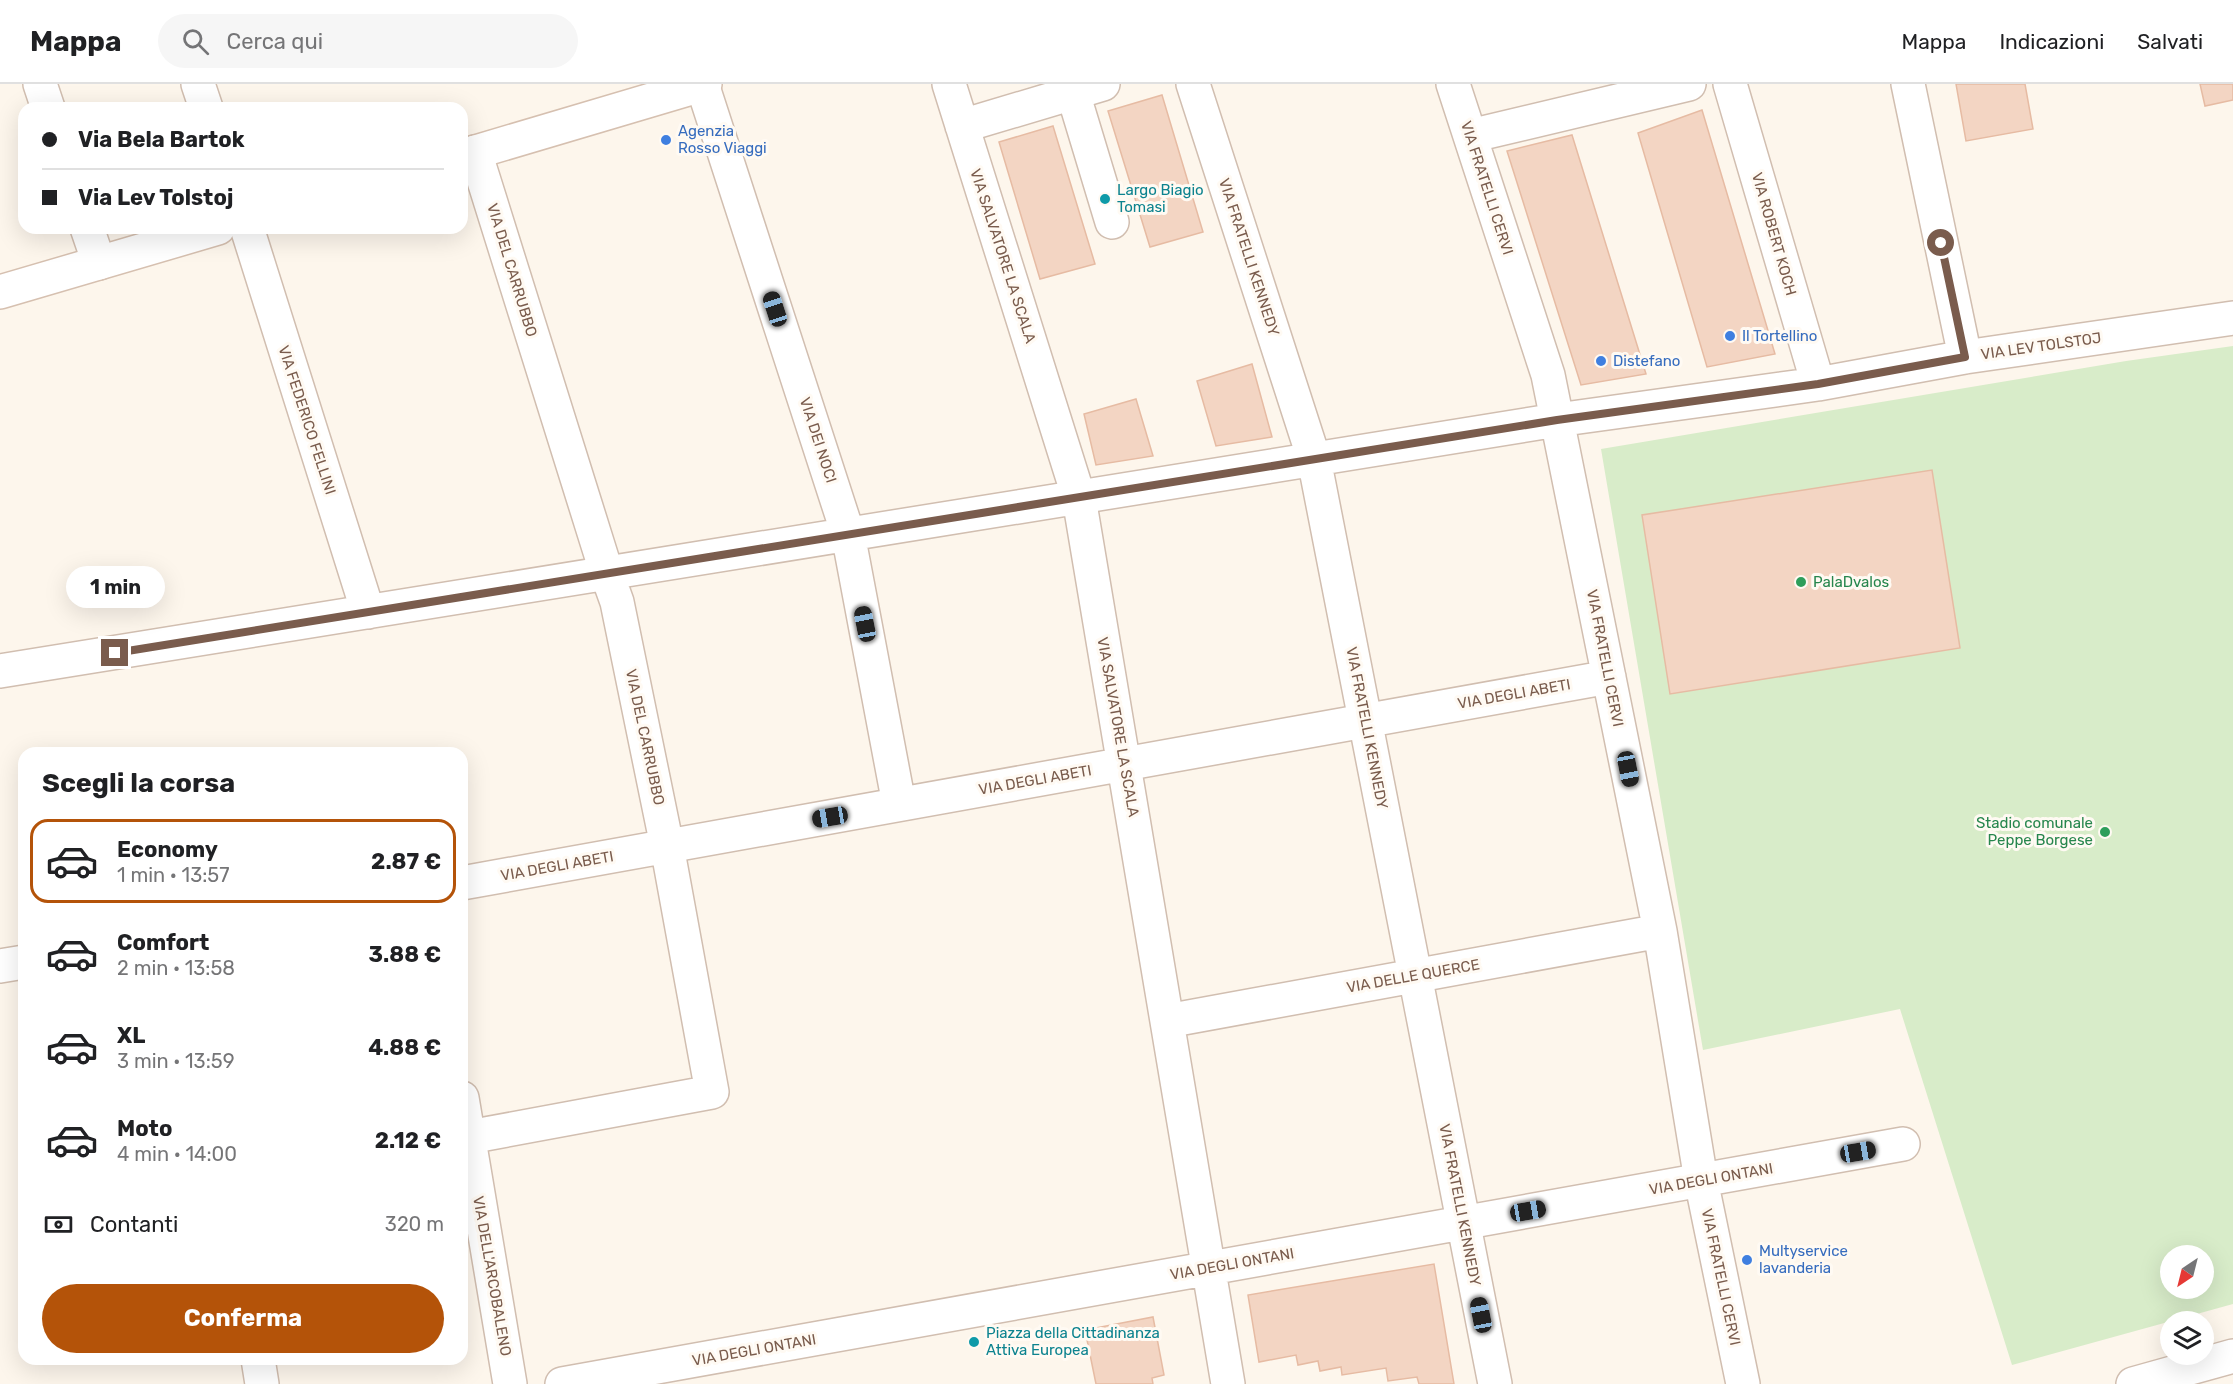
<!DOCTYPE html>
<html lang="it">
<head>
<meta charset="utf-8">
<style>
	:root { --surface:#fff; --page:#f6f6f6; --text:#202124; --muted:#757577; --line:#e0e0e0; --accent:#b45309 }
	body { margin:0; font-family:Rubik,sans-serif; background:var(--page); color:var(--text); height:100vh; display:flex; flex-direction:column; font-size:22px; white-space:nowrap }
	* { box-sizing:border-box; margin:0 }
	p { font-size:20px; color:var(--muted) }
	.icon { flex:none; width:33px; height:33px; fill:none; stroke:currentColor; stroke-width:2; stroke-linecap:round; stroke-linejoin:round }
	.map { position:relative; flex:1; overflow:hidden }
	.panel { position:absolute; left:18px; top:663px; width:450px; height:618px; display:flex; flex-direction:column; background:var(--surface); border-radius:18px; box-shadow:0 6px 24px #0002 }
	.panel>* { flex:none }
	.guide { position:absolute; left:18px; top:18px; width:450px; height:132px; border-radius:18px; box-shadow:0 6px 24px #0002; display:grid; align-content:center; height:132px; padding:0 24px; background:var(--surface) }
	.needle { width:39px; rotate:215deg }
	.tools { position:absolute; left:2160px; top:1161px; display:grid; gap:12px }
	.tools a { display:grid; place-items:center; width:54px; height:54px; border-radius:50%; background:var(--surface); box-shadow:0 6px 24px #0002; font-size:30px }
	.end { position:absolute; width:27px; height:27px; margin:-14px; border:8px solid #7a5c4d; background:#fff; box-shadow:0 0 0 3px #fff }
	.from { border-radius:50% }
	.bubble { position:absolute; height:42px; border-radius:21px; background:var(--surface); box-shadow:0 6px 24px #0002; font-size:20px; font-weight:700; line-height:42px; text-align:center }
	.car { position:absolute; width:18px; height:36px; margin:-18px -9px; border-radius:8px; box-shadow:0 0 4px 2px #0007; background:linear-gradient(#222 24%,#8ab4d8 0 40%,#222 0 76%,#8ab4d8 0 86%,#222 0) }
	.guide b { display:flex; align-items:center; gap:21px; height:57px; font-size:22px }
	.guide b+b { border-top:2px solid var(--line) }
	.guide i { width:15px; height:15px; background:var(--text) }
	ul { padding:0; list-style:none }
	li { display:flex; align-items:center; gap:18px; height:84px; margin:0 12px 9px; padding:0 12px; border:3px solid transparent; border-radius:18px }
	li div { flex:1 }
	li b { display:block; font-size:22px }
	li em { font-style:normal; font-weight:700 }
	li.on { border-color:var(--accent) }
	li>.icon { width:54px; height:54px; stroke-width:1.5 }
	h2 { padding:0 24px; font-size:27px; line-height:72px }
	.pay { display:flex; align-items:center; gap:15px; height:66px; padding:0 24px; font-size:22px }
	.pay p { margin-inline-start:auto }
	.button { display:flex; gap:12px; margin-top:auto; padding:12px 24px }
	.button a { flex:1; height:69px; border-radius:36px; background:var(--accent); color:#fff; font-size:24px; font-weight:700; line-height:69px; text-align:center }
	header { display:flex; align-items:center; gap:36px; box-sizing:border-box; height:84px; padding:0 30px; background:var(--surface); border-bottom:2px solid var(--line) }
	header strong { font-size:28px }
	nav { display:flex; gap:33px; margin-inline-start:auto; font-size:21px }
	.search { width:420px; height:54px; background:var(--page); display:flex; align-items:center; gap:15px; box-sizing:border-box; padding:0 21px; border-radius:33px; color:var(--muted); font-size:22px }
	.map>svg:first-child { display:block }
</style>
</head>
<body>
<header>
<strong>Mappa</strong>
<div class="search"><svg class="icon" aria-label="search" viewBox="0 0 24 24"><circle cx="10" cy="10" r="6"/><path d="M15 15l6 6"/></svg>Cerca qui</div>
<nav><a>Mappa</a><a>Indicazioni</a><a>Salvati</a></nav>
</header>
<div class="map">
<svg width="2233" height="1300" viewBox="0 0 2233 1300">
	<rect width="100%" height="100%" fill="#fdf6ec"/>
	<path fill="#d8ecc9" fill-rule="evenodd" d="M2233 262V1220L2012 1281 1900 925 1703 966 1601 365 2126 277ZM2170 1172H2204V1204H2170Z"/>
	<path fill="#f3d5c3" stroke="#e6bba3" stroke-width="1.5" d="M1956 0H2025L2033 45 1966 57Z
		M2200 0H2233V16L2205 22Z
		M1162 11 1203 148 1150 163 1108 27Z
		M1702 26 1775 270 1707 283 1638 49Z
		M1053 42 1095 180 1040 195 999 58Z
		M1572 51 1646 290 1581 301 1507 67Z
		M1252 280 1272 353 1216 362 1197 297Z
		M1136 315 1153 372 1096 381 1084 330Z
		M1932 386 1960 564 1670 610 1642 431Z
		M1434 1180 1454 1300H1419L1417 1293 1388 1297 1386 1284 1342 1291 1341 1283 1320 1287 1318 1277 1298 1281 1296 1271 1259 1278 1248 1211Z
		M1153 1233 1164 1291 1152 1294 1153 1300H1096L1085 1246Z"/>
	<g fill="none" stroke-linecap="round" stroke-linejoin="round">
		<g stroke="#d1beb0" stroke-width="36">
			<path id="street" d="M40 0 48 24
				M198 0 206 24
				M702 0 848 450 899 720
				M949 0 1079 414 1228 1300
				M1193 0 1314 375 1495 1300
				M1453 0 1548 291 1660 847 1701 1096 1743 1300
				M1730 0 1818 300
				M1908 0 1965 273
				M1073 9 1112 138
				M962 42 1103 0
				M1470 52 1689 0
				M87 144 99 179
				M247 144 368 528
				M0 587 1557 336 1818 300 1965 273 2233 234
				M462 799 1609 593
				M0 882 24 878
				M1167 937 1660 847
				M462 1014 510 1300
				M469 1053 712 1008 667 762 617 518 607 490 475 68
				M258 1275 262 1300
				M562 1300 1903 1060
				M2133 1300 2233 1272"/>
		</g>
		<g stroke="#d6c0b0" stroke-width="36">
			<path id="secondary" d="M462 72 705 0
				M0 208 218 144"/>
		</g>
		<use href="#street" stroke="#fff" stroke-width="33"/>
		<use href="#secondary" stroke="#fff" stroke-width="33"/>
	</g>
	<g fill="none" stroke-linecap="round" stroke-linejoin="round">
		<path stroke="#7a5c4d" stroke-width="8" d="M115 569 1557 336 1818 300 1965 273 1941 159"/>
	</g>
	<g fill="#3f7fe0" stroke="#fffaf3" stroke-width="2">
		<circle cx="666" cy="56" r="6"/>
		<circle cx="1730" cy="252" r="6"/>
		<circle cx="1601" cy="277" r="6"/>
		<circle cx="1747" cy="1176" r="6"/>
	</g>
	<g fill="#0f9aa8" stroke="#fffaf3" stroke-width="2">
		<circle cx="1105" cy="115" r="6"/>
		<circle cx="974" cy="1258" r="6"/>
	</g>
	<g fill="#2e9e5b" stroke="#fffaf3" stroke-width="2">
		<circle cx="1801" cy="498" r="6"/>
		<circle cx="2105" cy="748" r="6"/>
	</g>
	<g text-anchor="middle" dominant-baseline="central" stroke-width="6" stroke-linejoin="round" paint-order="stroke">
		<g font-size="15" fill="#366cbe" stroke="#fffaf3" text-anchor="start">
			<text x="678" y="47">Agenzia<tspan x="678" dy="17">Rosso Viaggi</tspan></text>
			<text x="1742" y="252">Il Tortellino</text>
			<text x="1613" y="277">Distefano</text>
			<text x="1759" y="1167">Multyservice<tspan x="1759" dy="17">lavanderia</tspan></text>
		</g>
		<g font-size="15" fill="#7a5c4d" stroke="#fffaf3">
			<text transform="translate(1487 104) rotate(72)">VIA FRATELLI CERVI</text>
			<text transform="translate(1774 150) rotate(74)">VIA ROBERT KOCH</text>
			<text transform="translate(1003 172) rotate(72)">VIA SALVATORE LA SCALA</text>
			<text transform="translate(1249 173) rotate(72)">VIA FRATELLI KENNEDY</text>
			<text transform="translate(512 186) rotate(73)">VIA DEL CARRUBBO</text>
			<text transform="translate(2041 262) rotate(-8)">VIA LEV TOLSTOJ</text>
			<text transform="translate(307 336) rotate(72)">VIA FEDERICO FELLINI</text>
			<text transform="translate(818 356) rotate(72)">VIA DEI NOCI</text>
			<text transform="translate(1605 574) rotate(79)">VIA FRATELLI CERVI</text>
			<text transform="translate(1514 610) rotate(-10)">VIA DEGLI ABETI</text>
			<text transform="translate(1118 643) rotate(80)">VIA SALVATORE LA SCALA</text>
			<text transform="translate(1367 644) rotate(79)">VIA FRATELLI KENNEDY</text>
			<text transform="translate(645 653) rotate(78)">VIA DEL CARRUBBO</text>
			<text transform="translate(1035 696) rotate(-10)">VIA DEGLI ABETI</text>
			<text transform="translate(557 782) rotate(-10)">VIA DEGLI ABETI</text>
			<text transform="translate(1413 892) rotate(-10)">VIA DELLE QUERCE</text>
			<text transform="translate(1711 1095) rotate(-10)">VIA DEGLI ONTANI</text>
			<text transform="translate(1460 1121) rotate(79)">VIA FRATELLI KENNEDY</text>
			<text transform="translate(1232 1180) rotate(-10)">VIA DEGLI ONTANI</text>
			<text transform="translate(492 1192) rotate(80)">VIA DELL'ARCOBALENO</text>
			<text transform="translate(1721 1193) rotate(78)">VIA FRATELLI CERVI</text>
			<text transform="translate(754 1266) rotate(-10)">VIA DEGLI ONTANI</text>
		</g>
		<g font-size="15" fill="#0d838f" stroke="#fffaf3" text-anchor="start">
			<text x="1117" y="106">Largo Biagio<tspan x="1117" dy="17">Tomasi</tspan></text>
			<text x="986" y="1249">Piazza della Cittadinanza<tspan x="986" dy="17">Attiva Europea</tspan></text>
		</g>
		<g font-size="15" fill="#27864d" stroke="#fffaf3" text-anchor="start">
			<text x="1813" y="498">PalaDvalos</text>
			<text x="2093" y="739" text-anchor="end">Stadio comunale<tspan x="2093" dy="17">Peppe Borgese</tspan></text>
		</g>
	</g>
</svg>
<div class="tools">
<a><svg class="needle" viewBox="-14 -14 28 28"><path d="M0-13l5 13h-10z" fill="#e53935"/><path d="M0 13l5-13h-10z" fill="#757577"/></svg></a>
<a><svg class="icon" aria-label="layers" viewBox="0 0 24 24"><path d="M12 4l9 5-9 5-9-5zM3 14l9 5 9-5"/></svg></a>
</div>
<i class="end from" style="left:1941px;top:159px"></i>
<i class="end" style="left:115px;top:569px"></i>
<div class="bubble" style="left:66px;top:482px;width:99px">1 min</div>
<i class="car" style="left:775px;top:225px;rotate:342deg"></i>
<i class="car" style="left:865px;top:540px;rotate:349deg"></i>
<i class="car" style="left:1628px;top:685px;rotate:169deg"></i>
<i class="car" style="left:830px;top:733px;rotate:260deg"></i>
<i class="car" style="left:1858px;top:1068px;rotate:80deg"></i>
<i class="car" style="left:1528px;top:1127px;rotate:80deg"></i>
<i class="car" style="left:1481px;top:1231px;rotate:349deg"></i>
<div class="guide">
<b><i class="from"></i>Via Bela Bartok</b>
<b><i></i>Via Lev Tolstoj</b>
</div>
<section class="panel">
<h2>Scegli la corsa</h2>
<ul>
<li class="on"><svg class="icon" aria-label="car" viewBox="0 0 24 24"><path d="M5 17H2v-5l4-1 3-4h7l3 4 3 1v5h-3M9 17h6M6 11h13"/><circle cx="7" cy="17" r="2"/><circle cx="17" cy="17" r="2"/></svg><div><b>Economy</b><p>1 min · 13:57</p></div><em>2.87 €</em></li>
<li><svg class="icon" aria-label="car" viewBox="0 0 24 24"><path d="M5 17H2v-5l4-1 3-4h7l3 4 3 1v5h-3M9 17h6M6 11h13"/><circle cx="7" cy="17" r="2"/><circle cx="17" cy="17" r="2"/></svg><div><b>Comfort</b><p>2 min · 13:58</p></div><em>3.88 €</em></li>
<li><svg class="icon" aria-label="car" viewBox="0 0 24 24"><path d="M5 17H2v-5l4-1 3-4h7l3 4 3 1v5h-3M9 17h6M6 11h13"/><circle cx="7" cy="17" r="2"/><circle cx="17" cy="17" r="2"/></svg><div><b>XL</b><p>3 min · 13:59</p></div><em>4.88 €</em></li>
<li><svg class="icon" aria-label="car" viewBox="0 0 24 24"><path d="M5 17H2v-5l4-1 3-4h7l3 4 3 1v5h-3M9 17h6M6 11h13"/><circle cx="7" cy="17" r="2"/><circle cx="17" cy="17" r="2"/></svg><div><b>Moto</b><p>4 min · 14:00</p></div><em>2.12 €</em></li>
</ul>
<div class="pay"><svg class="icon" aria-label="cash" viewBox="0 0 24 24"><path d="M3 7h18v10H3z"/><circle cx="12" cy="12" r="2"/></svg>Contanti<p>320 m</p></div>
<div class="button"><a>Conferma</a></div>
</section>
</div>
</body>
</html>
